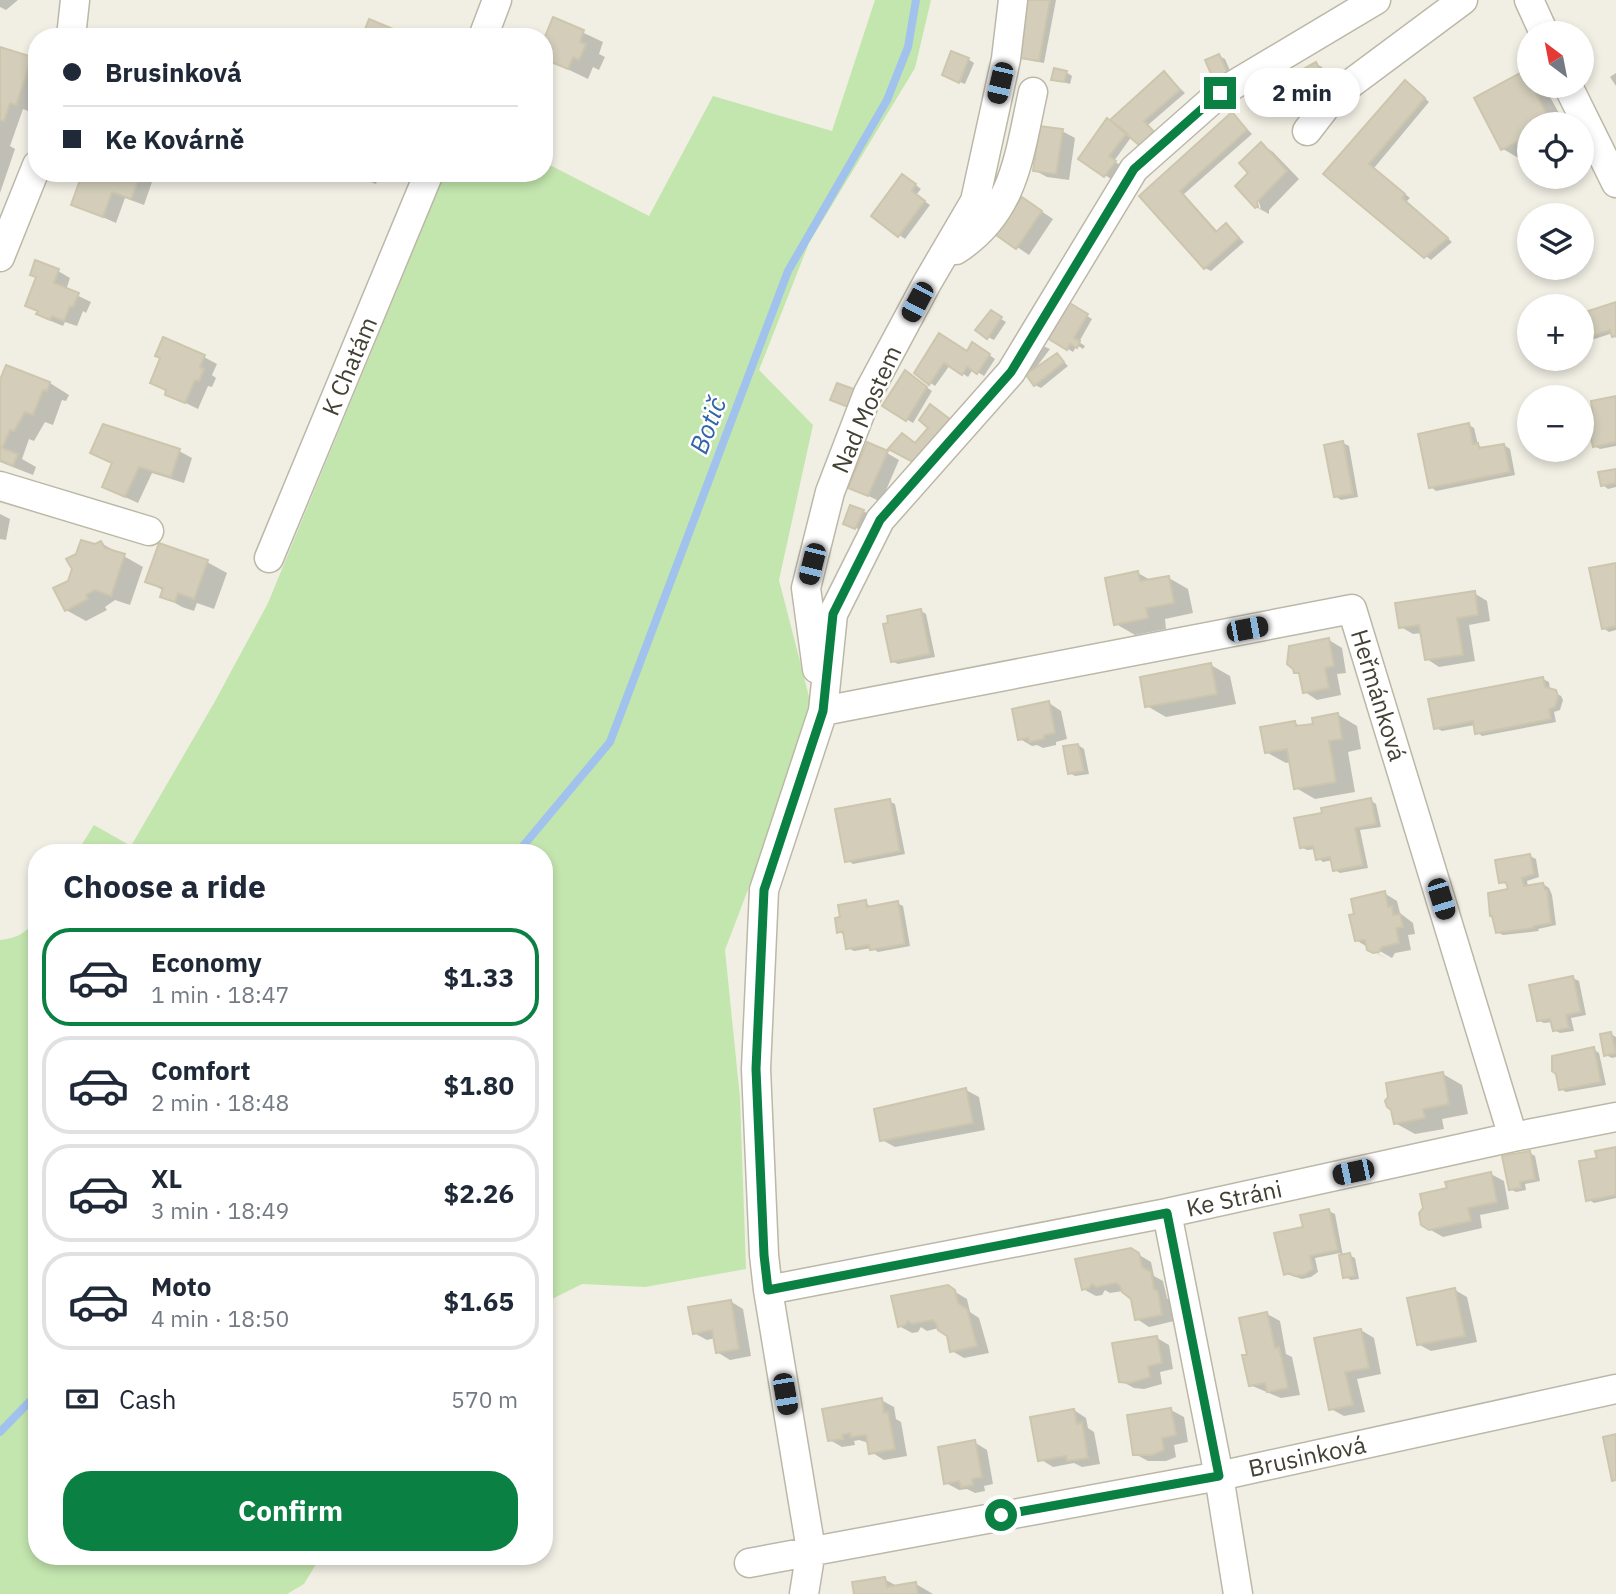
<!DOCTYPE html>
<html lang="en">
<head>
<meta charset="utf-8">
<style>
	:root { --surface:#fff; --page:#f6f6f7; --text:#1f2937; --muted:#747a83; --line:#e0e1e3; --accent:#0b8043 }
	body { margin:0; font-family:"IBM Plex Sans",sans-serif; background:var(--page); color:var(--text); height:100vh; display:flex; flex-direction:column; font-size:26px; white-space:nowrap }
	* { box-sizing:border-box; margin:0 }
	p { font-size:23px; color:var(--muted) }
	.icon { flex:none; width:38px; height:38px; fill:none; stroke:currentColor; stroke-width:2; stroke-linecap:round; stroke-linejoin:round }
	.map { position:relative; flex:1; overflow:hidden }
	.sheet { position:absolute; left:28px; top:844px; width:525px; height:721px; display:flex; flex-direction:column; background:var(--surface); border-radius:28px; box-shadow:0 4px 10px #0003 }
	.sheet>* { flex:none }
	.banner { position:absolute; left:28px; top:28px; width:525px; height:154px; border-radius:28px; box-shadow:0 4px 10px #0003; display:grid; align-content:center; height:154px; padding:0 35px; background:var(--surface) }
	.needle { width:46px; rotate:328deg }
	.fabs { position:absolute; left:1517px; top:21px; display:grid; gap:14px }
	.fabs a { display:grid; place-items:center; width:77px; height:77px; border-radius:50%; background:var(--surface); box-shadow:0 4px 10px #0003; font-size:35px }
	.end { position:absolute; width:32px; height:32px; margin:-16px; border:9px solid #0b8043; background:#fff; box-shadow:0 0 0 4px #fff }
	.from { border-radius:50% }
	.bubble { position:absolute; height:49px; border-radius:24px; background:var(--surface); box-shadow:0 4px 10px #0003; font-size:23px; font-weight:700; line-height:49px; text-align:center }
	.car { position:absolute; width:21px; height:42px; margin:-21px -10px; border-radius:9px; box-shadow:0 0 5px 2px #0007; background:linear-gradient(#222 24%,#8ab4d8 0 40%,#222 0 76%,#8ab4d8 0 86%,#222 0) }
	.banner b { display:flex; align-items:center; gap:24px; height:66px; font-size:26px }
	.banner b+b { border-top:2px solid var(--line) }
	.banner i { width:18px; height:18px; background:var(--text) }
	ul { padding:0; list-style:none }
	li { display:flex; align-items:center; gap:21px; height:98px; margin:0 14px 10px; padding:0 21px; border:4px solid var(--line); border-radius:28px }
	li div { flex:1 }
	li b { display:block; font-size:26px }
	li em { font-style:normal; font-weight:700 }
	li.current { border-color:var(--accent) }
	li>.icon { width:63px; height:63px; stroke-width:1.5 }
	h2 { padding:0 35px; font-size:32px; line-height:84px }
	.pay { display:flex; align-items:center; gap:18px; height:77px; padding:0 35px; font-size:26px }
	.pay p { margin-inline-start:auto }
	.cta { display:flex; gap:14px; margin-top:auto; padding:14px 35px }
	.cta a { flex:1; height:80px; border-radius:28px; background:var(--accent); color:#fff; font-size:28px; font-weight:700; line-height:80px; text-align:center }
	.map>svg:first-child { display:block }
</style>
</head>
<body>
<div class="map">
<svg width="1616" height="1594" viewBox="0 0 1616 1594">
	<rect width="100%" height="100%" fill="#f1efe4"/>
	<path fill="#c3e5ae" d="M875 0H931L915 68 809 243 759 370 813 425 779 580 814 716 725 950 740 1098 746 1269 645 1287 582 1284 544 1303V852H77L94 825 131 846 214 703 268 603 445 173H544V162L649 216 713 96 832 131Z
		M37 918V1556H321L304 1584 287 1594H0V940C16 939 28 932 37 918Z"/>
	<path fill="#0003" fill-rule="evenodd" d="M0 0H18L6 10 0 7Z
		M1027 0H1056L1044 63 1023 59 1017 56Z
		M554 19 603 42 599 54 605 57 599 70 593 67 588 79 544 58Z
		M0 49 37 63V86L28 111 23 109 10 146 15 149 0 193Z
		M1219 56 1225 59 1234 80 1214 76Z
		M968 59 974 63 965 84 949 78Z
		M1316 64 1322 67 1327 77 1313 84 1307 81Z
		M1066 72 1072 76 1070 84 1053 79Z
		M1164 73 1185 93 1148 125 1159 137 1132 136 1114 161 1120 165 1111 179 1081 159 1110 122Z
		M1524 73 1530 77V86H1544L1565 124H1530V156L1522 160 1503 149 1476 99Z
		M1616 73V86L1610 77Z
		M1411 85 1429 102 1374 168 1410 198 1406 202 1452 242 1431 260 1326 173Z
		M1232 114 1252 134 1184 194 1218 232 1226 225 1244 242 1211 271 1205 268 1141 196Z
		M1062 131 1075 138 1069 180 1047 177 1034 170Z
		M1261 144 1273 152 1299 179 1269 210V214L1256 207 1238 186 1251 173 1241 163ZM1256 193 1261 209 1255 204 1252 194Z
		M348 173H380L376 184Z
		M140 175 152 182 144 205 125 198 116 223 73 204Z
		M908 179 921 189 916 195 930 205 905 239 873 216Z
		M1035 207 1053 219 1029 255 999 235Z
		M58 271 70 278 66 290 91 302 86 313 83 311 77 326 65 322 63 326 51 321 28 305 38 278Z
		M1616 303V338L1613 333 1582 343V315Z
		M1068 304 1092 319 1079 342 1085 346 1083 349 1077 345 1073 352 1049 337Z
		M991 313 1006 322 994 340 988 337Z
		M1036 343 1050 349 1035 369 1057 355 1068 366 1041 388 1035 385 1026 372Z
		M978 347 995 359 984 376 973 369 968 377 950 365 935 386 916 373Z
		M204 357 217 364 212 375 216 378 212 387 208 386 198 409 167 394Z
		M911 376 932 391 913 423 884 406Z
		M50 383 69 395 66 401 62 400 53 425 45 422 34 441 29 439 22 459 36 467 33 475 0 462V385Z
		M1616 397V446L1600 449 1594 446 1595 416Z
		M1469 425 1474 428 1478 445 1483 448 1504 445 1510 449 1515 475 1436 491 1431 487Z
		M1343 443 1349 446 1358 497 1341 500 1335 496Z
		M179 451 192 458 184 483 152 473 138 503 116 493 114 463Z
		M887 453 899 460 881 502 850 487Z
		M1616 470V487L1608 489 1603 485Z
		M863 511 869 514 861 530 851 526Z
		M0 514 10 519 6 540 0 539Z
		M101 543 143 567 130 605 115 600 105 607 107 610 86 621 66 610 69 582 95 546Z
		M207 562 227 573 214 609 197 603 194 611 182 607 163 596 164 591 147 581Z
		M1616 565V630L1609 632 1603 628Z
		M1138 573 1152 581 1169 578 1188 589 1193 613 1165 619 1166 629 1135 635 1116 624Z
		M1474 593 1487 601 1490 621 1469 625 1475 661 1439 667 1427 659 1422 633 1413 634 1401 627Z
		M921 611 926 614 935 657 898 664 892 661Z
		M1329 640 1342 648 1346 673 1337 674 1341 695 1317 700 1305 692 1302 676 1296 672Z
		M1211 665 1230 676 1236 704 1166 717 1147 706Z
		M1543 679 1549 682 1550 690 1561 696 1563 700 1560 710 1554 712 1556 722 1482 736 1477 732 1475 725 1442 731 1436 728Z
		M1049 703 1061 711 1067 739 1056 742V745L1043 748 1037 745 1032 746 1020 739Z
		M1337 714 1357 726 1361 749 1348 752 1355 792 1315 799 1296 788 1291 762 1286 763 1266 752 1295 723 1302 727 1315 725Z
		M1078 745 1084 749 1089 774 1075 776 1070 773Z
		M1370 800 1376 804 1381 827 1360 830 1368 868 1340 873 1335 870 1333 860 1323 862 1318 858 1316 849 1307 850 1301 847 1324 815Z
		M889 801 895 804 905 854 853 864 847 860Z
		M1530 856 1536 859 1539 877 1527 881 1528 887 1543 884 1549 888 1552 895 1556 925 1538 929 1539 931 1503 935 1497 932 1510 891 1509 885 1500 882Z
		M1384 893 1397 901 1400 913 1413 923 1415 934 1408 935 1411 950 1395 953 1392 958 1378 950V954L1387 959 1356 940Z
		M865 902 872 908 897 903 903 906 910 946 878 952 872 948 854 951 848 948 845 935 839 932Z
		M1573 978 1579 981 1586 1015 1571 1018 1574 1031 1560 1033 1554 1030 1552 1022 1544 1023 1538 1020Z
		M1611 1034 1616 1037V1057L1612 1058 1606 1055Z
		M1593 1049 1599 1053 1606 1085 1566 1092 1561 1089Z
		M1443 1074 1462 1085 1468 1114 1442 1119 1444 1129 1415 1134 1395 1123Z
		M966 1090 979 1097 985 1130 895 1147 882 1140Z
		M1616 1149V1198L1594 1203 1588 1199 1599 1159Z
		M1530 1153 1535 1156 1540 1181 1525 1184 1526 1190 1516 1192 1510 1189Z
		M1491 1174 1504 1181 1509 1209 1480 1215 1482 1228 1443 1237 1429 1229 1449 1190Z
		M1329 1211 1335 1214 1343 1256 1349 1255 1355 1258 1359 1279 1351 1280 1345 1277 1340 1253 1315 1258 1318 1272 1311 1277 1302 1279 1286 1274 1305 1228Z
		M1131 1250 1151 1262 1154 1276 1163 1281 1167 1298 1170 1301 1174 1321 1149 1327 1137 1319 1132 1298 1123 1291 1110 1293 1105 1290 1102 1295 1096 1296 1083 1289Z
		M947 1287 967 1299 970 1312 979 1318 989 1353 964 1358 952 1351 948 1335 939 1328 927 1331 921 1327 918 1332 912 1333 899 1326Z
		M1455 1290 1467 1297 1477 1342 1431 1351 1418 1344Z
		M730 1301 743 1309 751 1356 730 1360 717 1352 715 1338 707 1340 694 1333Z
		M1267 1314 1280 1321 1286 1354 1292 1357 1300 1395 1281 1398 1250 1385 1249 1356Z
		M1361 1330 1374 1338 1381 1374 1357 1379 1365 1412 1344 1416 1331 1409 1316 1340Z
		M1157 1338 1169 1345 1173 1369 1160 1372 1162 1384 1144 1389 1134 1388 1121 1381Z
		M881 1400 894 1407 896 1419 901 1422 907 1456 884 1460 871 1452 869 1443 859 1440 854 1441 855 1445 842 1447 830 1440Z
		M1074 1410 1086 1418 1088 1428 1094 1432 1100 1464 1082 1467 1074 1463 1053 1467 1040 1459Z
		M1171 1410 1184 1417 1188 1442 1174 1445 1176 1457 1166 1461H1148L1135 1454Z
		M974 1442 987 1450 993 1484 984 1486 985 1491 975 1493 967 1489 959 1490 946 1483Z
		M884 1579 899 1587 916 1584 933 1594H855Z"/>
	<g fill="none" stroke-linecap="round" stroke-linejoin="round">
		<path stroke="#a1c2ed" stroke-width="8" d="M518 852 610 742 788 271 887 100 908 47 916 0
			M0 1432 37 1394"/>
	</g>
	<path fill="#d3cdba" stroke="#cdc6ad" stroke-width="2" d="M1025 0H1050L1039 61 1015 57Z
		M553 17 584 30 580 42 586 44 579 60 573 57 568 69 544 59V39Z
		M369 19 412 37H362Z
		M0 47 32 57 16 105 10 103 4 121 0 120Z
		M951 51 969 58 959 83 942 75Z
		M1219 54 1229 76 1212 87 1207 78 1212 76 1205 60Z
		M1316 62 1322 74 1306 82 1300 71Z
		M1054 68 1067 71 1064 82 1051 80Z
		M1164 71 1180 90 1144 121 1155 133 1140 146 1110 120Z
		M1524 71 1530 86H1532L1552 124H1530V135L1501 150 1474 98Z
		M1405 80 1425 98 1369 164 1405 194 1402 198 1448 238 1424 258 1323 174Z
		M1232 112 1247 130 1180 191 1216 232 1226 223 1239 238 1204 269 1139 196Z
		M1107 118 1127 133 1109 156 1116 161 1104 177 1078 159Z
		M1039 126 1063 129 1056 174 1033 171Z
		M1261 142 1287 171 1257 202 1258 206 1255 208 1235 186 1248 173 1239 163Z
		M73 173H141L131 199 112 192 103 217 71 205 80 180 72 176Z
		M902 174 916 184 912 191 925 201 898 237 871 216Z
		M1022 197 1042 211 1016 249 996 235Z
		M35 260 59 269 54 283 79 293 73 307 70 306 64 321 52 316 50 320 36 314 38 311 25 306 36 277 30 275Z
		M1068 302 1088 314 1074 338 1080 341 1077 348 1070 344 1067 350 1047 338Z
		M1616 302V336L1612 337 1610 330 1582 339V313Z
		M991 310 1002 317 987 339 975 330Z
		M939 333 967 351 972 342 990 354 977 374 967 367 962 375 944 363 929 385 914 373Z
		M163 337 205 355 200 367 204 369 199 381 195 380 185 403 165 395 166 390 150 383 160 358 155 356Z
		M1057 353 1064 362 1034 386 1024 372 1028 369 1031 371Z
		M6 365 50 382 47 391 43 390 33 415 25 412 14 431 10 430 2 448 18 454 13 466 0 460V380Z
		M905 370 927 387 906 421 882 406Z
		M837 383 854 389 848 407 830 400Z
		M1616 396V442L1593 447 1586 416 1593 415 1591 401Z
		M930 404 951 420 915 463 888 449 902 433 915 443 928 428 919 420Z
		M1469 423 1473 444 1478 443 1479 448 1504 444 1510 472 1429 488 1418 434Z
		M103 424 180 449 171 477 139 467 125 497 102 487 112 463 90 453Z
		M1343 441 1353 494 1334 497 1324 445Z
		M867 442 888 451 868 496 848 488Z
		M1616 469V483L1601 486 1598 472Z
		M850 505 864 510 855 529 843 524Z
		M81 540 95 544 101 541 105 548 125 554 111 596 95 590 86 595 88 599 65 611 53 588 68 581 72 569 66 559 76 554Z
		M159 543 208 560 194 599 178 593 175 602 160 597 163 588 145 582Z
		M1616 563V626L1602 629 1589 568Z
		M1138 571 1140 581 1169 576 1174 603 1146 608 1148 618 1114 625 1105 578Z
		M1475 591 1478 615 1457 618 1463 655 1425 660 1419 625 1399 628 1395 603Z
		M921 609 930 654 891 662 883 624 888 623 887 616Z
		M1329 638 1334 666 1325 668 1329 688 1303 693 1299 673H1294L1293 669 1287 664 1289 646Z
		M1211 663 1217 694 1145 707 1140 677Z
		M1543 677 1545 687 1556 690 1558 696 1555 707 1549 709 1551 719 1475 734 1473 721 1434 729 1428 699Z
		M1049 701 1055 733 1044 735V739L1029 742 1028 738 1018 740 1012 709Z
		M1338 713 1342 739 1329 741 1336 782 1294 789 1287 749 1265 753 1260 727 1295 721 1296 726 1313 724 1312 718Z
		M1078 744 1084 771 1068 774 1063 746Z
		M1371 798 1376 824 1355 828 1363 865 1333 871 1330 857 1316 860 1313 846 1300 848 1294 818 1322 813 1321 808Z
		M890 799 900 851 845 862 835 809Z
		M1530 854 1534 874 1522 878 1524 886 1543 883 1545 890H1547L1551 923 1534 926V928L1496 933 1492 916H1490L1488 893 1508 889 1506 882 1499 883 1495 860Z
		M1385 891 1388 907 1392 906 1393 915 1400 914 1403 927 1396 928 1399 943 1382 947 1379 952 1373 953 1367 950 1365 940 1355 941 1349 915 1354 914 1351 899Z
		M866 900 867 907 898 901 905 944 870 950 869 945 846 949 843 931 837 933 835 918 840 917 838 905Z
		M1573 976 1581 1012 1566 1015 1569 1028 1553 1031 1550 1019 1537 1021 1529 985Z
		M1611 1032 1616 1053 1604 1056 1600 1034Z
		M1594 1047 1601 1082 1559 1090 1556 1074 1552 1071V1056Z
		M1443 1072 1449 1104 1423 1109 1425 1118 1394 1124 1391 1110 1387 1107 1385 1101 1388 1097 1386 1083Z
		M966 1088 973 1123 880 1141 874 1109Z
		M1616 1147V1195L1586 1201 1579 1161 1597 1158 1595 1151Z
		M1530 1151 1535 1179 1520 1182 1521 1188 1509 1190 1502 1156Z
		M1491 1172 1497 1202 1468 1208 1471 1221 1429 1230 1421 1225 1419 1213 1423 1208 1420 1194 1447 1188 1445 1182Z
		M1329 1209 1338 1250 1310 1256 1313 1269 1304 1275 1295 1276 1289 1273 1284 1275 1274 1233 1303 1227 1300 1215Z
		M1131 1248 1139 1253 1142 1267 1151 1272 1154 1289 1158 1291 1162 1315 1135 1320 1131 1299 1122 1292 1120 1286 1116 1283 1096 1287 1092 1284 1089 1288 1082 1290 1075 1259Z
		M1350 1253 1355 1276 1343 1278 1339 1255Z
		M948 1285 955 1290 958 1303 967 1309 977 1346 950 1352 947 1336 938 1330 936 1323 932 1320 912 1324 908 1321 905 1325 898 1327 891 1296Z
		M1455 1288 1465 1336 1417 1345 1407 1298Z
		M731 1300 739 1349 716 1353 712 1330 693 1334 688 1307Z
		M1267 1312 1275 1348 1279 1347 1288 1388 1267 1392 1265 1383 1249 1386 1242 1355H1247L1239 1318Z
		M1361 1329 1369 1368 1345 1372 1353 1405 1329 1410 1314 1338Z
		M1157 1336 1162 1363 1148 1366 1150 1377 1130 1383 1119 1382 1112 1343Z
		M882 1398 884 1413 888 1412 895 1449 869 1454 866 1435 851 1437 850 1433 842 1435 843 1439 828 1441 822 1409Z
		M1171 1408 1176 1435 1162 1438 1164 1450 1153 1455H1133L1127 1415Z
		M1074 1409 1077 1424 1082 1422 1088 1458 1067 1461 1066 1456 1038 1461 1030 1417Z
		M1616 1434V1480L1612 1481 1603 1437Z
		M975 1440 982 1477 972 1479 973 1485 961 1487 959 1481 944 1484 938 1447Z
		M885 1577 887 1587 916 1582 918 1594H854L852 1582Z"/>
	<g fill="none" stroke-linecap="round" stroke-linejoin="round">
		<g stroke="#bcb8a7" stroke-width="31">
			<path id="minor" d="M1529 0 1544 33
				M71 37 75 0
				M483 37 497 0
				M1568 86 1616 183
				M1307 131 1334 96 1463 0
				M956 250C1015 212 1019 155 1033 92
				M0 257 37 165
				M0 486 149 531
				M269 558 429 173
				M817 669 806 588 830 492 868 393 927 283 975 201 1006 59 1013 0
				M823 711 1352 609 1513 1137
				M1167 1213 1219 1476 1238 1594
				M768 1290 1167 1213 1513 1137 1616 1117
				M749 1563 1219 1476 1616 1389
				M804 1594 811 1550 768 1290 764 1255 756 1069 764 890 823 711 833 614 880 520 1011 372 1134 169 1220 93 1376 0"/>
		</g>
		<use href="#minor" stroke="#fff" stroke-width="28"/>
	</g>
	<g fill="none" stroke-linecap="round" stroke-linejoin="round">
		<path stroke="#0b8043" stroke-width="9" d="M1001 1515 1219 1476 1167 1213 768 1290 764 1255 756 1069 764 890 823 711 833 614 880 520 1011 372 1134 169 1220 93"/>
	</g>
	<g text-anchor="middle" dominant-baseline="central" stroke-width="5" stroke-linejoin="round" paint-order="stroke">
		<g font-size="24" fill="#434034" stroke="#fff">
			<text transform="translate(349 366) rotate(-67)">K Chatám</text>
			<text transform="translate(866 409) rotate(-66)">Nad Mostem</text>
			<text transform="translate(1379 695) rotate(73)">Heřmánková</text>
			<text transform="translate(1234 1198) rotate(-12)">Ke Stráni</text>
			<text transform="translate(1307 1456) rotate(-12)">Brusinková</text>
		</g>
		<g font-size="26" font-style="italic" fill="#3265ab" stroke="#fff">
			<text transform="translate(707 425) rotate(-69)">Botič</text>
		</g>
	</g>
</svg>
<div class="fabs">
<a><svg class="needle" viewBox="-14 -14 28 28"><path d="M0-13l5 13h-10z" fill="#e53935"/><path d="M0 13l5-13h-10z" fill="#747a83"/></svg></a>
<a><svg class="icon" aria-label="locate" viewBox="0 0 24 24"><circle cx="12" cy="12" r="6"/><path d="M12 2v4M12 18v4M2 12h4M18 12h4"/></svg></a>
<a><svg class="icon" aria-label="layers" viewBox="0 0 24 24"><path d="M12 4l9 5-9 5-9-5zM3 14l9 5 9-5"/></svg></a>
<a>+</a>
<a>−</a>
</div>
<i class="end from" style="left:1001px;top:1515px"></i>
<i class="end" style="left:1220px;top:93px"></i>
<div class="bubble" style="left:1244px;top:68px;width:116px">2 min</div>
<i class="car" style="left:1000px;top:83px;rotate:193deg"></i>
<i class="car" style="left:917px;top:302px;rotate:208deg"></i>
<i class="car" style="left:812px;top:564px;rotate:194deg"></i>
<i class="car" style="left:1247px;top:629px;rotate:79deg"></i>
<i class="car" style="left:1441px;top:899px;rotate:163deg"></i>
<i class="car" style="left:1353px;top:1172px;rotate:258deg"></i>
<i class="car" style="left:785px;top:1394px;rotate:170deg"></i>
<div class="banner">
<b><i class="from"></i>Brusinková</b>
<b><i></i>Ke Kovárně</b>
</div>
<section class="sheet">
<h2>Choose a ride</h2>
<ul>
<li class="current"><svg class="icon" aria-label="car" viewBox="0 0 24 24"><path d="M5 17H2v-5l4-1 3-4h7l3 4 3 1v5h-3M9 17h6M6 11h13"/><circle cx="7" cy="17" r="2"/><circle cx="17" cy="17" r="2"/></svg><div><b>Economy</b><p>1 min · 18:47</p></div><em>$1.33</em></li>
<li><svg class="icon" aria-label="car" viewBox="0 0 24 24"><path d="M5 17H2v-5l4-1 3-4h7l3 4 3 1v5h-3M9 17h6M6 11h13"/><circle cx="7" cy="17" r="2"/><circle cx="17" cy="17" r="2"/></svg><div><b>Comfort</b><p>2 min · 18:48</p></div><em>$1.80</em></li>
<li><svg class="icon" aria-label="car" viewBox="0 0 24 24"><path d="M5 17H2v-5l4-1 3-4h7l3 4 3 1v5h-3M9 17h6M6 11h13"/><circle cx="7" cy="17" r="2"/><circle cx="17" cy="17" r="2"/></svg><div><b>XL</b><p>3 min · 18:49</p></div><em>$2.26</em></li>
<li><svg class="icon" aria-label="car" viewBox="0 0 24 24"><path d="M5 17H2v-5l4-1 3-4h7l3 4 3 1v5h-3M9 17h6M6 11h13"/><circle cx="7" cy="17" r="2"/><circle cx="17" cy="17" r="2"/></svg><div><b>Moto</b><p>4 min · 18:50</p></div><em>$1.65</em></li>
</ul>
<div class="pay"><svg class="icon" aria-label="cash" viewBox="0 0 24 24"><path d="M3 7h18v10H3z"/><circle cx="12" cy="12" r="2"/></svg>Cash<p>570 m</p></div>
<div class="cta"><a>Confirm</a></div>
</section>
</div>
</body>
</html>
